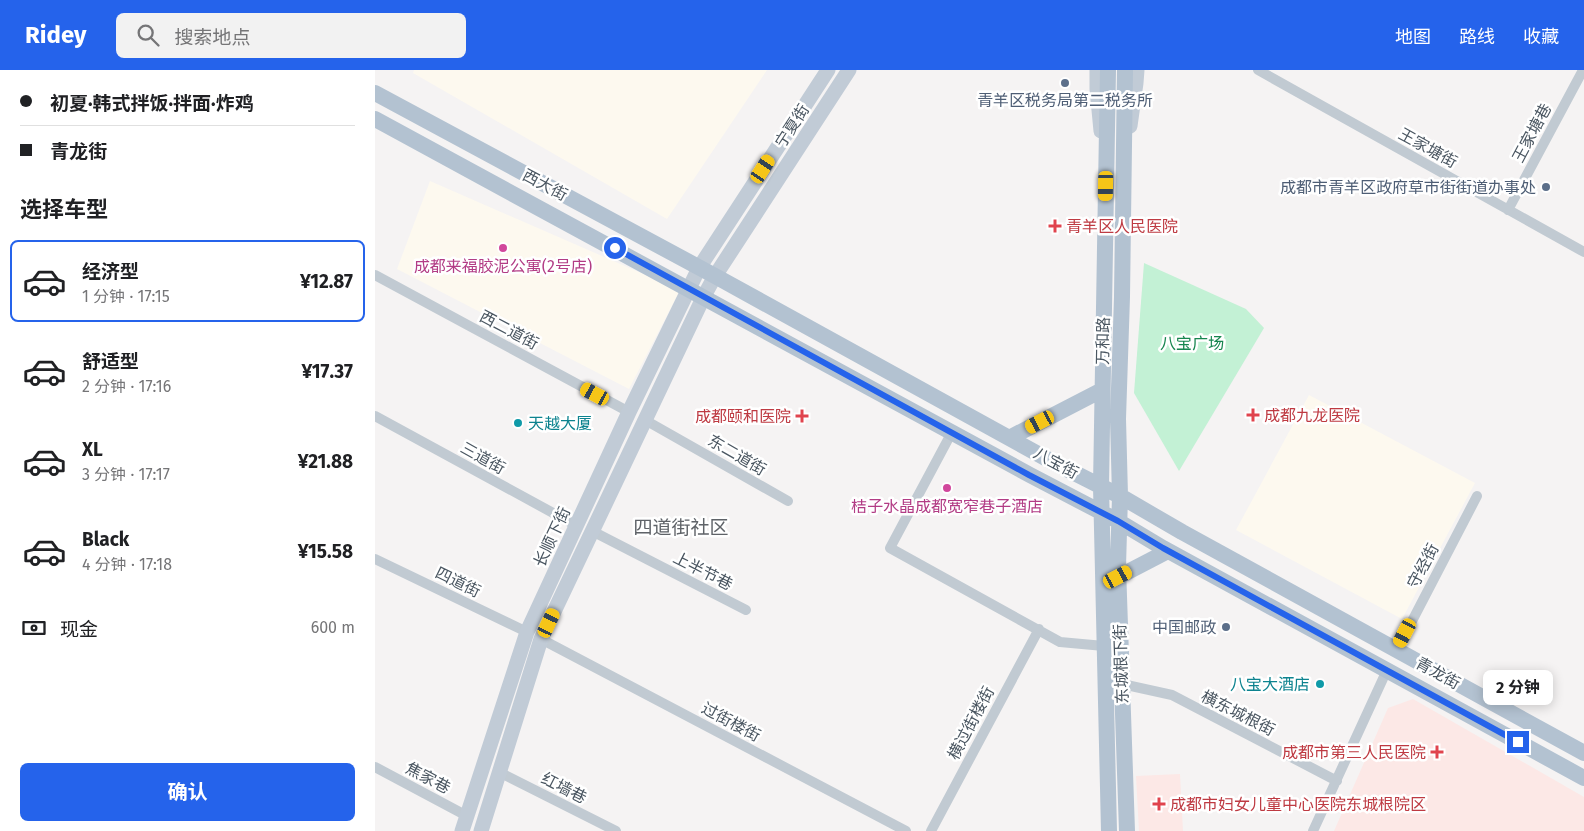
<!DOCTYPE html>
<html lang="zh">
<head>
<meta charset="utf-8">
<style>
	:root { --surface:#fff; --page:#f2f2f2; --text:#202124; --muted:#757577; --line:#e0e0e0; --accent:#2563eb }
	body { margin:0; font-family:"Fira Sans","Noto Sans SC",sans-serif; background:var(--page); color:var(--text); height:100vh; display:flex; flex-direction:column; font-size:19px; white-space:nowrap }
	* { box-sizing:border-box; margin:0 }
	p { font-size:16px; color:var(--muted) }
	.icon { flex:none; width:28px; height:28px; fill:none; stroke:currentColor; stroke-width:2; stroke-linecap:round; stroke-linejoin:round }
	.map { position:relative; flex:1; overflow:hidden }
	.panel { display:flex; flex-direction:column; background:var(--surface); width:375px }
	.panel>* { flex:none }
	.hud { display:grid; align-content:center; height:110px; padding:0 20px; background:var(--surface) }
	.end { position:absolute; width:22px; height:22px; margin:-11px; border:6px solid #2563eb; background:#fff; box-shadow:0 0 0 2px #fff }
	.from { border-radius:50% }
	.bubble { position:absolute; height:35px; border-radius:8px; background:var(--surface); box-shadow:0 2px 12px #0003; font-size:16px; font-weight:700; line-height:35px; text-align:center }
	.car { position:absolute; width:15px; height:30px; margin:-15px -8px; border-radius:6px; box-shadow:0 0 4px 1px #0007; background:linear-gradient(#f5c518 24%,#345 0 40%,#f5c518 0 76%,#345 0 86%,#f5c518 0) }
	.hud b { display:flex; align-items:center; gap:18px; height:48px; font-size:19px }
	.hud b+b { border-top:1px solid var(--line) }
	.hud i { width:12px; height:12px; background:var(--text) }
	ul { padding:0; list-style:none }
	li { display:flex; align-items:center; gap:15px; height:82px; margin:0 10px 8px; padding:0 10px; border:2px solid transparent; border-radius:8px }
	li div { flex:1 }
	li b { display:block; font-size:19px }
	li em { font-style:normal; font-weight:700 }
	li.active { border-color:var(--accent) }
	li>.icon { width:45px; height:45px; stroke-width:1.5 }
	h2 { padding:0 20px; font-size:22px; line-height:60px }
	.pay { display:flex; align-items:center; gap:12px; height:55px; padding:0 20px; font-size:19px }
	.pay p { margin-inline-start:auto }
	.cta { display:flex; gap:10px; margin-top:auto; padding:10px 20px }
	.cta a { flex:1; height:58px; border-radius:8px; background:var(--accent); color:#fff; font-size:20px; font-weight:700; line-height:58px; text-align:center }
	header { display:flex; align-items:center; gap:30px; box-sizing:border-box; height:70px; padding:0 25px; background:var(--accent); color:#fff }
	header strong { font-size:24px }
	nav { display:flex; gap:28px; margin-inline-start:auto; font-size:18px }
	.search { width:350px; height:45px; background:var(--page); display:flex; align-items:center; gap:12px; box-sizing:border-box; padding:0 18px; border-radius:8px; color:var(--muted); font-size:19px }
	main { display:flex; flex:1; min-height:0 }
	.map>svg:first-child { display:block }
</style>
</head>
<body>
<header>
<strong>Ridey</strong>
<div class="search"><svg class="icon" aria-label="search" viewBox="0 0 24 24"><circle cx="10" cy="10" r="6"/><path d="M15 15l6 6"/></svg>搜索地点</div>
<nav><a>地图</a><a>路线</a><a>收藏</a></nav>
</header>
<main>
<section class="panel">
<div class="hud">
<b><i class="from"></i>初夏·韩式拌饭·拌面·炸鸡</b>
<b><i></i>青龙街</b>
</div>
<h2>选择车型</h2>
<ul>
<li class="active"><svg class="icon" aria-label="car" viewBox="0 0 24 24"><path d="M5 17H2v-5l4-1 3-4h7l3 4 3 1v5h-3M9 17h6M6 11h13"/><circle cx="7" cy="17" r="2"/><circle cx="17" cy="17" r="2"/></svg><div><b>经济型</b><p>1 分钟 · 17:15</p></div><em>¥12.87</em></li>
<li><svg class="icon" aria-label="car" viewBox="0 0 24 24"><path d="M5 17H2v-5l4-1 3-4h7l3 4 3 1v5h-3M9 17h6M6 11h13"/><circle cx="7" cy="17" r="2"/><circle cx="17" cy="17" r="2"/></svg><div><b>舒适型</b><p>2 分钟 · 17:16</p></div><em>¥17.37</em></li>
<li><svg class="icon" aria-label="car" viewBox="0 0 24 24"><path d="M5 17H2v-5l4-1 3-4h7l3 4 3 1v5h-3M9 17h6M6 11h13"/><circle cx="7" cy="17" r="2"/><circle cx="17" cy="17" r="2"/></svg><div><b>XL</b><p>3 分钟 · 17:17</p></div><em>¥21.88</em></li>
<li><svg class="icon" aria-label="car" viewBox="0 0 24 24"><path d="M5 17H2v-5l4-1 3-4h7l3 4 3 1v5h-3M9 17h6M6 11h13"/><circle cx="7" cy="17" r="2"/><circle cx="17" cy="17" r="2"/></svg><div><b>Black</b><p>4 分钟 · 17:18</p></div><em>¥15.58</em></li>
</ul>
<div class="pay"><svg class="icon" aria-label="cash" viewBox="0 0 24 24"><path d="M3 7h18v10H3z"/><circle cx="12" cy="12" r="2"/></svg>现金<p>600 m</p></div>
<div class="cta"><a>确认</a></div>
</section>
<div class="map">
<svg width="1209" height="761" viewBox="0 0 1209 761">
	<rect width="100%" height="100%" fill="#f5f3f3"/>
	<path fill="#fdf9ef" d="M39 0H392L292 149 38 3Z
		M55 111 305 220 254 319 22 199Z
		M934 325 1100 413 1027 549 861 460Z"/>
	<path fill="#fce8e6" d="M1038 629 1209 727V761H959L1013 638Z
		M805 704 808 761H764L761 706Z"/>
	<path fill="#c3f1d5" d="M769 193 871 239 889 258 804 401 759 323Z"/>
	<g fill="none" stroke-linecap="round" stroke-linejoin="round">
		<path stroke="#c1cad2" stroke-width="10" d="M883 0 1209 182
			M1133 140 1208 0
			M0 205 254 342
			M0 346 202 456
			M270 350 413 431
			M577 362 515 478 685 572 729 576
			M217 461 371 540
			M0 489 152 562
			M166 569 531 761
			M1022 580 1102 426
			M747 614 797 625 962 711
			M0 697 92 746
			M124 702 241 761
			M556 761 664 559
			M938 761 1012 600"/>
		<path stroke="#c1cbd6" stroke-width="15" d="M722 0V19L726 61
			M755 56 761 13 762 0
			M87 761 152 562 254 342 324 198 453 0
			M106 761 166 569 329 226 340 206 474 0"/>
		<path stroke="#b3c2d1" stroke-width="16" d="M733 0 726 416 734 761
			M750 0 747 227 743 349 745 426 743 497 752 761
			M0 23 340 206 674 390 745 426 807 462 1209 683
			M0 49 655 405 743 451 788 478 1209 708
			M634 368 727 320
			M743 507 793 481"/>
	</g>
	<g fill="none" stroke-linecap="round" stroke-linejoin="round">
		<path stroke="#2563eb" stroke-width="6" d="M240 178 654 405 743 451 788 478 1143 672"/>
	</g>
	<g fill="#5c6f8a" stroke="#fff" stroke-width="2">
		<circle cx="690" cy="13" r="5"/>
		<circle cx="1171" cy="117" r="5"/>
		<circle cx="851" cy="557" r="5"/>
	</g>
	<g fill="#e0444e" stroke="#fff" stroke-width="2">
		<path d="M677.5 148.5h5v5h5v5h-5v5h-5v-5h-5v-5h5z"/>
		<path d="M875.5 337.5h5v5h5v5h-5v5h-5v-5h-5v-5h5z"/>
		<path d="M424.5 338.5h5v5h5v5h-5v5h-5v-5h-5v-5h5z"/>
		<path d="M1059.5 674.5h5v5h5v5h-5v5h-5v-5h-5v-5h5z"/>
		<path d="M781.5 726.5h5v5h5v5h-5v5h-5v-5h-5v-5h5z"/>
	</g>
	<g fill="#d1479c" stroke="#fff" stroke-width="2">
		<circle cx="128" cy="178" r="5"/>
		<circle cx="572" cy="418" r="5"/>
	</g>
	<g fill="#0f9aa8" stroke="#fff" stroke-width="2">
		<circle cx="143" cy="353" r="5"/>
		<circle cx="945" cy="614" r="5"/>
	</g>
	<g text-anchor="middle" dominant-baseline="central" stroke-width="5" stroke-linejoin="round" paint-order="stroke">
		<g font-size="16" fill="#4e5e75" stroke="#fff" text-anchor="end">
			<text x="690" y="30" text-anchor="middle">青羊区税务局第二税务所</text>
			<text x="1161" y="117">成都市青羊区政府草市街街道办事处</text>
			<text x="841" y="557">中国邮政</text>
		</g>
		<g font-size="16" fill="#4a5661" stroke="#fff">
			<text transform="translate(417 56) rotate(-57)">宁夏街</text>
			<text transform="translate(1157 63) rotate(-62)">王家塘巷</text>
			<text transform="translate(1053 78) rotate(29)">王家塘街</text>
			<text transform="translate(170 115) rotate(28)">西大街</text>
			<text transform="translate(134 260) rotate(28)">西二道街</text>
			<text transform="translate(728 271) rotate(-89)">万和路</text>
			<text transform="translate(362 385) rotate(30)">东二道街</text>
			<text transform="translate(108 388) rotate(29)">三道街</text>
			<text transform="translate(681 393) rotate(28)">八宝街</text>
			<text transform="translate(177 467) rotate(-65)">长顺下街</text>
			<text transform="translate(1048 496) rotate(-62)">守经街</text>
			<text transform="translate(328 501) rotate(27)">上半节巷</text>
			<text transform="translate(83 512) rotate(26)">四道街</text>
			<text transform="translate(746 594) rotate(-92)">东城根下街</text>
			<text transform="translate(1063 603) rotate(29)">青龙街</text>
			<text transform="translate(863 643) rotate(27)">横东城根街</text>
			<text transform="translate(356 652) rotate(28)">过街楼街</text>
			<text transform="translate(596 653) rotate(-62)">横过街楼街</text>
			<text transform="translate(53 708) rotate(28)">焦家巷</text>
			<text transform="translate(189 718) rotate(27)">红墙巷</text>
		</g>
		<g font-size="16" fill="#be3a42" stroke="#fff" text-anchor="start">
			<text x="691" y="156">青羊区人民医院</text>
			<text x="889" y="345">成都九龙医院</text>
			<text x="416" y="346" text-anchor="end">成都颐和医院</text>
			<text x="1051" y="682" text-anchor="end">成都市第三人民医院</text>
			<text x="795" y="734">成都市妇女儿童中心医院东城根院区</text>
		</g>
		<g font-size="16" fill="#b23c85" stroke="#fff">
			<text x="128" y="196">成都来福胶泥公寓(2号店)</text>
			<text x="572" y="436">桔子水晶成都宽窄巷子酒店</text>
		</g>
		<g font-size="16" fill="#17864f" stroke="#fff">
			<text x="817" y="273">八宝广场</text>
		</g>
		<g font-size="16" fill="#0d838f" stroke="#fff" text-anchor="start">
			<text x="153" y="353">天越大厦</text>
			<text x="935" y="614" text-anchor="end">八宝大酒店</text>
		</g>
		<g font-size="19" fill="#5f6368" stroke="#fff">
			<text x="306" y="457">四道街社区</text>
		</g>
	</g>
</svg>
<i class="end from" style="left:240px;top:178px"></i>
<i class="end" style="left:1143px;top:672px"></i>
<div class="bubble" style="left:1108px;top:600px;width:70px">2 分钟</div>
<i class="car" style="left:388px;top:99px;rotate:33deg"></i>
<i class="car" style="left:731px;top:116px;rotate:181deg"></i>
<i class="car" style="left:220px;top:324px;rotate:298deg"></i>
<i class="car" style="left:665px;top:352px;rotate:243deg"></i>
<i class="car" style="left:743px;top:507px;rotate:62deg"></i>
<i class="car" style="left:174px;top:553px;rotate:25deg"></i>
<i class="car" style="left:1030px;top:563px;rotate:208deg"></i>
</div>
</main>
</body>
</html>
